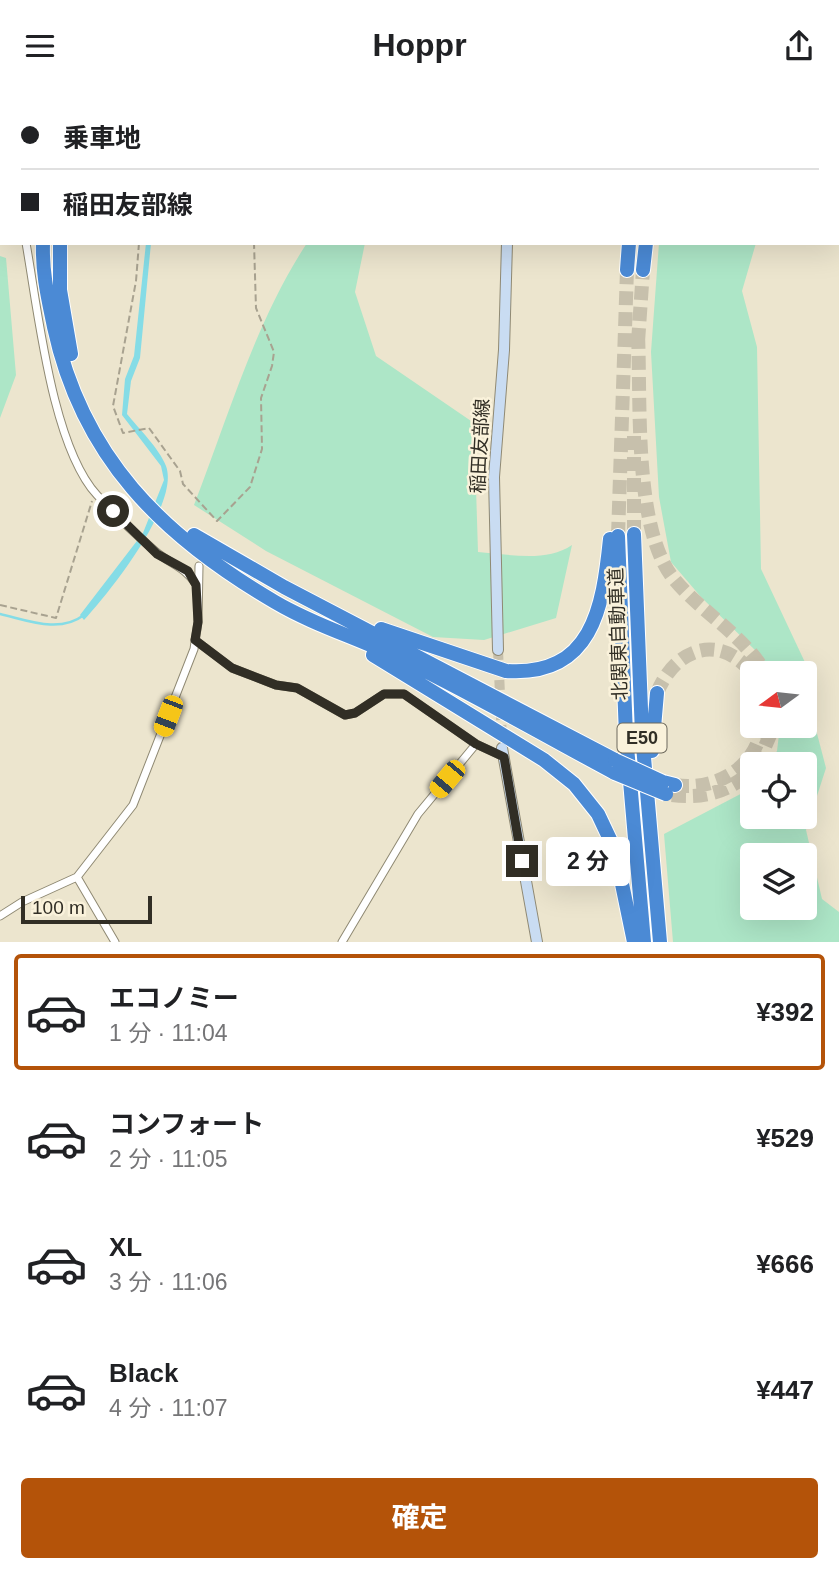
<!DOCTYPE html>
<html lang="ja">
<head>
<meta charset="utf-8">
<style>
	:root { --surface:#fff; --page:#f6f6f6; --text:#202124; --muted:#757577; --line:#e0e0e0; --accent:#b45309 }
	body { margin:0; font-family:Arial,"Noto Sans JP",sans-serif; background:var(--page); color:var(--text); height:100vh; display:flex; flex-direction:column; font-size:26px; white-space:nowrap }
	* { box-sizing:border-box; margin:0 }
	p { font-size:23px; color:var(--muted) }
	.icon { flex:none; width:38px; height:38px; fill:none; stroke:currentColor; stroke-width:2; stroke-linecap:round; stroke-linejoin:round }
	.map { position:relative; height:851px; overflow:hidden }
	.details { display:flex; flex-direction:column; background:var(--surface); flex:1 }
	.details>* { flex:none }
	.top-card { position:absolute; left:0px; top:0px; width:840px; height:154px; box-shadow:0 7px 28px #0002; display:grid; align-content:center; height:154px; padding:0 21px; background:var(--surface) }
	.needle { width:46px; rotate:255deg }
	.controls { position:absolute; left:740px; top:570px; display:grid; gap:14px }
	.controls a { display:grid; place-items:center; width:77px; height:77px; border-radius:7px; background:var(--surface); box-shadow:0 7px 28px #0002; font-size:35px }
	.scale { position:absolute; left:21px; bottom:18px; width:131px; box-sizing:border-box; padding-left:7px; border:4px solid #312e25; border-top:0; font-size:19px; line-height:24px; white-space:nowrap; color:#312e25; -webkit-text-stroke:5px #faf2db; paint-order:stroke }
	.end { position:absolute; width:32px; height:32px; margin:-16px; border:9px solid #312e25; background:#fff; box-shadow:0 0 0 4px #fff }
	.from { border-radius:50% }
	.bubble { position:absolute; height:49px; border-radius:7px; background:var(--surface); box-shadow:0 7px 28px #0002; font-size:23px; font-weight:700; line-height:49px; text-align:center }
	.car { position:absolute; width:21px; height:42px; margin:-21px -10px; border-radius:9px; box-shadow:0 0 5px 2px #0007; background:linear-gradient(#f5c518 24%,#345 0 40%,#f5c518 0 76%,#345 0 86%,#f5c518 0) }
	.top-card b { display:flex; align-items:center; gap:24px; height:66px; font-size:26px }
	.top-card b+b { border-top:2px solid var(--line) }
	.top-card i { width:18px; height:18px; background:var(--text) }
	ul { padding:12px 0 0; list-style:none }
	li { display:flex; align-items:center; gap:21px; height:116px; margin:0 14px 10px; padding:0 7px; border:4px solid transparent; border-radius:7px }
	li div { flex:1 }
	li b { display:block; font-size:26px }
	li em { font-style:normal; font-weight:700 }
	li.on { border-color:var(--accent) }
	li>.icon { width:63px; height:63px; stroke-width:1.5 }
	.cta { display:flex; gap:14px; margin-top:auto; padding:14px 21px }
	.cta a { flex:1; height:80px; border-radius:7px; background:var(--accent); color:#fff; font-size:28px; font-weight:700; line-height:80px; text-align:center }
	header { display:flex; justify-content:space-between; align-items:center; height:91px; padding:0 21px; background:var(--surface); font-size:32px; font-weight:700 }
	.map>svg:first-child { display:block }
</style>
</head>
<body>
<header><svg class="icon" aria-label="menu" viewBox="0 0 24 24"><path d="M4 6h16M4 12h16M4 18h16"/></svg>Hoppr<svg class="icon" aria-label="share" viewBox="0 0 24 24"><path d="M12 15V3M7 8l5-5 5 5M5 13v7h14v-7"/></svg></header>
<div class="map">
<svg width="839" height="851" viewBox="0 0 839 851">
	<rect width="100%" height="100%" fill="#ece5ce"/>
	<path fill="#ade6c7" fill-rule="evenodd" d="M746 0H839V93L838 2H744Z
		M307 152H365L355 201 376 265 474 332 478 461C508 463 546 472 572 454L556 527 484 549 433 546 266 460 194 414C228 327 255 231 307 152Z
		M659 152H756L742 200 757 256 761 478 810 582 814 631 826 677 806 739 822 808 839 821V851H673L664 743 752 697V726H805V674H768L777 660 780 635H805V583H772L758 562 701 506 671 471 659 406 651 261ZM752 765H805V817H752Z
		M0 165 6 167 16 284 0 327Z"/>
	<path fill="#85dce6" d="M146 152H151L140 267 131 290 127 323C139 338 159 357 166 375 180 413 110 501 84 529L80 524 143 442 164 389 161 375 122 324 125 288 134 265Z"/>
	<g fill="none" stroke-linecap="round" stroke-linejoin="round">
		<path stroke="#85dce6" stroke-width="2.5" d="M0 523C27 529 59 543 84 524"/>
		<path stroke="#c7c0ac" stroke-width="10" stroke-dasharray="10 5" stroke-linecap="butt" d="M498 559 502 648"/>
		<path stroke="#c7c0ac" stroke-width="14" stroke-dasharray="14 7" stroke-linecap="butt" d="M638 244C641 307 633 439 674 488 702 522 744 544 766 583
			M638 251 643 179
			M634 345V443
			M618 445 627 179
			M657 602C675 557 720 541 753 583
			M757 674 774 635
			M675 694C715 700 756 678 762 635
			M672 704C703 708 730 701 752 679"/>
		<g stroke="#8f8973" stroke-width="9">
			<path id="street" d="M0 132 2 133
				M26 152C38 219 52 355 97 404 115 424 135 443 155 460 170 473 185 476 196 493
				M195 549 232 577 276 594 297 597 345 624 355 622 384 603H404L476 653 504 666
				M77 786 115 851
				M0 825 22 811 77 786 133 714 194 558 198 531 199 475
				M342 851 418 723 476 653"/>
		</g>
		<g stroke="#8f8973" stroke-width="12">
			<path id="secondary" d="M516 2V0
				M498 559 494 386 504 259 507 152
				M502 657 537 851"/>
		</g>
		<g stroke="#fff" stroke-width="14">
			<path id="primary" d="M65 2V0"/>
		</g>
		<g stroke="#fff" stroke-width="16">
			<path id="highway" d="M355 2 357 0
				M648 2V0
				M664 2V0
				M0 102H2
				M0 112H2
				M43 152C42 182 48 207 54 236 82 366 162 445 275 511 314 534 355 546 395 565 470 601 542 643 615 682
				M60 152V199L71 263
				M627 179 629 152
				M643 179 646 152
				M634 443 642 643 660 851
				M194 444 284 496 615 669
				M618 445 626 644 644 851
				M381 538 506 580C592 586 603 517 610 448
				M373 564 544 669 574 693 598 723 615 759 634 851
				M652 660 657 602
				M663 691 675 694"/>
		</g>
		<path stroke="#a8a290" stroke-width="2" stroke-dasharray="7 3.5" stroke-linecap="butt" d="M176 2 177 0
			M139 152 136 190 113 315 123 342 149 337 180 380 183 393 217 430 250 396 262 358 261 307 272 275 274 261 256 217 254 152
			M0 514 56 527 92 410"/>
		<use href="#street" stroke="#fff" stroke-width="7"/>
		<use href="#secondary" stroke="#c9dcf2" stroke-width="10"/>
		<use href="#primary" stroke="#93b9e6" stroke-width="12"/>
		<use href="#highway" stroke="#4b8ad5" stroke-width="14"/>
		<g stroke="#fff" stroke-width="16" stroke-linecap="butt">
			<path id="highway-bridge" d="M615 669 663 691
				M615 682 666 703"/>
		</g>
		<use href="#highway-bridge" stroke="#4b8ad5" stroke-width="14"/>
	</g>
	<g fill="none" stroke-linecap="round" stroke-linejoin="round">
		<path stroke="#312e25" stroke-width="9" d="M113 420 157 463 188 480 196 494 198 531 195 549 232 577 276 594 297 597 345 624 355 622 384 603H404L476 653 504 666 522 770"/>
	</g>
	<g text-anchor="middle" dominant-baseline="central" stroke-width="5" stroke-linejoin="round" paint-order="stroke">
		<rect fill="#faf2db" stroke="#6d695c" stroke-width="2" x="617.5" y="632.5" width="49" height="29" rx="5"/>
		<g font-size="18" font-weight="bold" fill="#312e25">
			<text x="642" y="647">E50</text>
		</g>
		<g font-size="19" fill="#312e25" stroke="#faf2db">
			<text transform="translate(480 355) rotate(-87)">稲田友部線</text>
			<text transform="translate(618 543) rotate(-92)">北関東自動車道</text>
		</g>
	</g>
</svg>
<div class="controls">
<a><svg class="needle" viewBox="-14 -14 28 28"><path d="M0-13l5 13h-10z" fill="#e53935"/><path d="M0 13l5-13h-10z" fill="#757577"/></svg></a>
<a><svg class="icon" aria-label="locate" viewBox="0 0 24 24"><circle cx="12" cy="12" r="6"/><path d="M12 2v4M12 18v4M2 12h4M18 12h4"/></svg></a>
<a><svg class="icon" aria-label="layers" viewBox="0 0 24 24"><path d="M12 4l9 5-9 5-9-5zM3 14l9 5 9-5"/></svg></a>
</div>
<div class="scale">100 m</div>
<i class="end from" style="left:113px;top:420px"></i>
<i class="end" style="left:522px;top:770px"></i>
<div class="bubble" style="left:546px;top:746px;width:84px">2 分</div>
<i class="car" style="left:168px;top:625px;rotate:201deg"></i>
<i class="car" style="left:447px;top:688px;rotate:220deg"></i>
<div class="top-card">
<b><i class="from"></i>乗車地</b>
<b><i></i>稲田友部線</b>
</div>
</div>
<section class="details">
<ul>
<li class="on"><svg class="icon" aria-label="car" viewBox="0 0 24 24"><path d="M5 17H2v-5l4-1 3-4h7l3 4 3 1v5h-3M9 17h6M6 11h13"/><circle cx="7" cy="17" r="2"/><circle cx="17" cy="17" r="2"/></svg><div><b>エコノミー</b><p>1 分 · 11:04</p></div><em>¥392</em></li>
<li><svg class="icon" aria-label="car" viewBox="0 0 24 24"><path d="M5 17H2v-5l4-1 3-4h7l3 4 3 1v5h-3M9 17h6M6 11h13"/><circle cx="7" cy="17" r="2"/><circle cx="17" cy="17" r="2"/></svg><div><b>コンフォート</b><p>2 分 · 11:05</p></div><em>¥529</em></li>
<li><svg class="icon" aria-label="car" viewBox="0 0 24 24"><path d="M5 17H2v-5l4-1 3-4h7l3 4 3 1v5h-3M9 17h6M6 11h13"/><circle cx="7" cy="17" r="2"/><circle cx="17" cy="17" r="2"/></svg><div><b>XL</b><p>3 分 · 11:06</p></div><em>¥666</em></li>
<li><svg class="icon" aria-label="car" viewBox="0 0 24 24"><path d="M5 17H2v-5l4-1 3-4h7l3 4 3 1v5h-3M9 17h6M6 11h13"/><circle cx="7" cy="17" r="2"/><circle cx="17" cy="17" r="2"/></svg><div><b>Black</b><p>4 分 · 11:07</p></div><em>¥447</em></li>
</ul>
<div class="cta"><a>確定</a></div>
</section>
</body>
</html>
